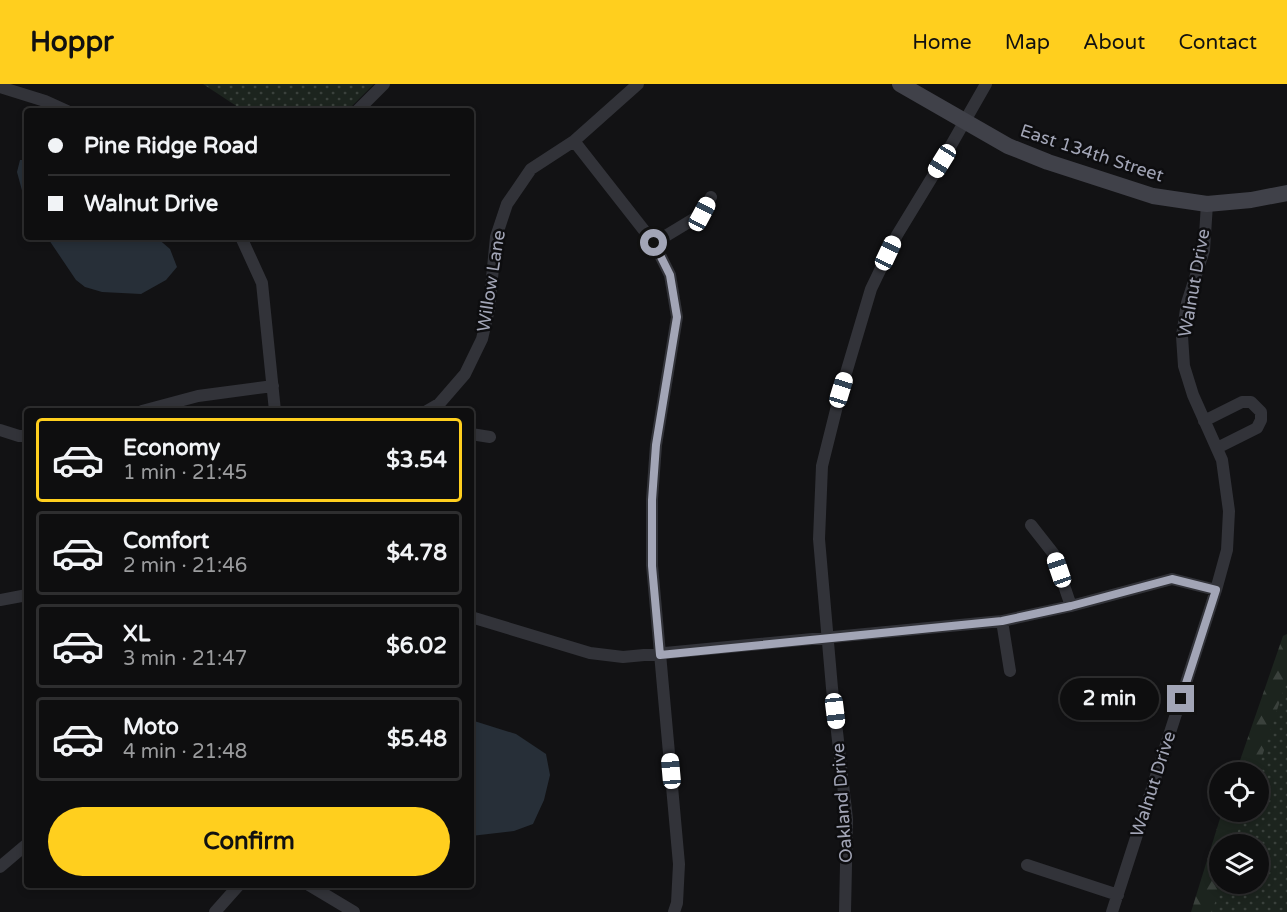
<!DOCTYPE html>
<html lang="en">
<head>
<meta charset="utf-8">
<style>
	:root { --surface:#0e0e0f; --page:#1c1c1d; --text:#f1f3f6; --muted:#9b9c9e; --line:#2e2e2f; --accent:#ffcf1e }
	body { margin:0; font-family:"Varela Round",sans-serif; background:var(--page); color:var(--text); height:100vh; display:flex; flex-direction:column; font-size:22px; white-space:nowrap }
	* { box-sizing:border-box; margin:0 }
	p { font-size:20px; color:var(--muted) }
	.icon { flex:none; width:33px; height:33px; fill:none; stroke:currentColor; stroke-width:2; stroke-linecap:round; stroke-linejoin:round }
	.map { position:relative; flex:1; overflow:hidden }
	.panel { position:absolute; left:24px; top:324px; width:450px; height:480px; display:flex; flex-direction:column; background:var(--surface); border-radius:6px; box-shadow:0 3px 9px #0003,0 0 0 2px var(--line) }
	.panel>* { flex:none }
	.guide { position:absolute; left:24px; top:24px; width:450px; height:132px; border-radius:6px; box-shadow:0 3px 9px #0003,0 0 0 2px var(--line); display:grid; align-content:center; height:132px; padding:0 24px; background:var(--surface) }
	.controls { position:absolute; left:1209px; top:678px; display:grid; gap:12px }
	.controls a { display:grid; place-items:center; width:60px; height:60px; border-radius:50%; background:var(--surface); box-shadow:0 3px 9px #0003,0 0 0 2px var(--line); font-size:30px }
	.end { position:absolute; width:27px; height:27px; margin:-14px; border:8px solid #a2a5b6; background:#111; box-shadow:0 0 0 3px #111 }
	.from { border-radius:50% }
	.bubble { position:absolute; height:42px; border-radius:21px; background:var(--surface); box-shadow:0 3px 9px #0003,0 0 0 2px var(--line); font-size:20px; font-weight:700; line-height:42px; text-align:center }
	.car { position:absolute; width:18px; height:36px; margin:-18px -9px; border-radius:8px; box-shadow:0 0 4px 2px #0007; background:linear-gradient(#fff 24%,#345 0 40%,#fff 0 76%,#345 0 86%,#fff 0) }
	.guide b { display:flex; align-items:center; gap:21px; height:57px; font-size:22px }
	.guide b+b { border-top:2px solid var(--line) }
	.guide i { width:15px; height:15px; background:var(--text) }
	ul { padding:10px 0 0; list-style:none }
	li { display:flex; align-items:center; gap:18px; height:84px; margin:0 12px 9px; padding:0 12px; border:3px solid var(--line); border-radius:6px }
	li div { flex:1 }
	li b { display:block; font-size:22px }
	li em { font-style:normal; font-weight:700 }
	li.selected { border-color:var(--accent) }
	li>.icon { width:54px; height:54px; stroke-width:1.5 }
	.primary-button { display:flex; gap:12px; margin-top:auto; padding:12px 24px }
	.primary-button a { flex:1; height:69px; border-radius:36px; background:var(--accent); color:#111; font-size:24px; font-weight:700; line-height:69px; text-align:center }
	header { display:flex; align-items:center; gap:36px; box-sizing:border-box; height:84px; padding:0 30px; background:var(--accent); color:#111 }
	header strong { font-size:28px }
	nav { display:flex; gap:33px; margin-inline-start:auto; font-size:21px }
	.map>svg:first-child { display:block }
</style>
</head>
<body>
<header>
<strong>Hoppr</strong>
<nav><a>Home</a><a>Map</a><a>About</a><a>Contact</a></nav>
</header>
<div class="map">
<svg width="1287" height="828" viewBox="0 0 1287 828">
	<defs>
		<pattern id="forest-firs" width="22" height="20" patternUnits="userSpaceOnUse" patternTransform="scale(1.5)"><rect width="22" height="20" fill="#1c241e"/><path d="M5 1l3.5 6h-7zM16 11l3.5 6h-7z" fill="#3a413c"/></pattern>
		<pattern id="park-dots" width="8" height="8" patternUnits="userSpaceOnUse" patternTransform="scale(1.5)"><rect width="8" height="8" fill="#1c241e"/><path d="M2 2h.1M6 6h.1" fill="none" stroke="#3a413c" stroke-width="1.8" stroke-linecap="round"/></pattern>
	</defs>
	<rect width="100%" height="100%" fill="#121214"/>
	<path fill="url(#forest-firs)" fill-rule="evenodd" d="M1287 550V828H1191L1222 728H1258V688H1236L1283 552ZM1220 760H1258V800H1220Z"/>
	<path fill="url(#park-dots)" d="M203 0H374L347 27H244Z
		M1287 595V828H1212L1221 800H1258V760H1234L1244 728H1258V688H1257Z"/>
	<path fill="#272f38" d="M20 76H27V125L17 88Z
		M47 153H156L170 165 177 183 166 196 141 210 102 208 85 203 76 196Z
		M471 636 516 650 546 670 550 691 544 716 533 740 514 747 471 752Z"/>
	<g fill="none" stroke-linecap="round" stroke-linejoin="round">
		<path stroke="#323339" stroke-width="12" d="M0 3 45 17 67 27
			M357 27 384 0
			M574 57 654 159 670 191 677 233 656 361 652 415V481L679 780 677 819 674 828
			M241 153 262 199 275 327
			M654 159 702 130 711 113
			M142 327 198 312 273 302
			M427 327 439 320 465 290 482 255 489 225 496 153 507 120 531 85 574 57 638 0
			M1204 337 1242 318H1251L1261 328V336L1257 344 1217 364
			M0 346 19 352H27
			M471 350 490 353
			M1031 441 1053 469 1071 522
			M0 516 27 511
			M471 533 590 569 623 573 1002 537 1071 522 1172 495 1216 506
			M1002 537 1010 587
			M1027 781 1118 811
			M0 783 27 760
			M309 801 354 828
			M215 828 239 801
			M845 828 847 735 832 604 819 455 822 382 841 306 871 205 897 151 942 77 986 0
			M1112 828 1216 506 1227 466 1229 427 1222 376 1193 311 1184 282 1182 252 1187 219 1204 166 1207 120"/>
		<path stroke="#404149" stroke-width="16" d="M900 0 1008 62 1048 78 1153 112 1207 120 1251 116 1287 109"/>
	</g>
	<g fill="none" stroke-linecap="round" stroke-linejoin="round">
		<path stroke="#a2a5b6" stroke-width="8" d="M654 159 670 191 677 233 656 361 652 416V482L660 571 1002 537 1071 522 1172 495 1216 506 1181 615"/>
	</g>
	<g text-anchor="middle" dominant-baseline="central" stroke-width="5" stroke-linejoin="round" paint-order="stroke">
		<g font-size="18" fill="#a2a5b6" stroke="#0d0d0f">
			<text transform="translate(1092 69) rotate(18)">East 134th Street</text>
			<text transform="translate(491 197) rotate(-81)">Willow Lane</text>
			<text transform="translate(1194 199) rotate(-80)">Walnut Drive</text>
			<text transform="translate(1153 700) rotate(-72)">Walnut Drive</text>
			<text transform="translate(842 719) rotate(-94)">Oakland Drive</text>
		</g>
	</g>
</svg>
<div class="controls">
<a><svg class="icon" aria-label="locate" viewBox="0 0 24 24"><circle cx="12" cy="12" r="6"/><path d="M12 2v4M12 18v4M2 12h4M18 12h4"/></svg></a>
<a><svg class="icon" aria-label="layers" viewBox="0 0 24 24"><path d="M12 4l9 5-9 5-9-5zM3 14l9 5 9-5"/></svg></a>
</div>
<i class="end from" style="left:654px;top:159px"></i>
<i class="end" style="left:1181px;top:615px"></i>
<div class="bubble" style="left:1060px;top:594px;width:99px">2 min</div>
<i class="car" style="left:942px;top:77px;rotate:212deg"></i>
<i class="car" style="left:702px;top:130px;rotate:28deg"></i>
<i class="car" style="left:888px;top:169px;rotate:25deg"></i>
<i class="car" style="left:841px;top:306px;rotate:17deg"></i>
<i class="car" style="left:1059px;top:486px;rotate:341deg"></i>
<i class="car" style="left:835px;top:627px;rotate:173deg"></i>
<i class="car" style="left:671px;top:687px;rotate:355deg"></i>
<div class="guide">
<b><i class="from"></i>Pine Ridge Road</b>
<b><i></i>Walnut Drive</b>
</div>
<section class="panel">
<ul>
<li class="selected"><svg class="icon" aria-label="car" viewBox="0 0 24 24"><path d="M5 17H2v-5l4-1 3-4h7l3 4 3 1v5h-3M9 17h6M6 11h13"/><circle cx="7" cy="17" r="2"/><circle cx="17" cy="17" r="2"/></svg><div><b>Economy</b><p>1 min · 21:45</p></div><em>$3.54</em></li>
<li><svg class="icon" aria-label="car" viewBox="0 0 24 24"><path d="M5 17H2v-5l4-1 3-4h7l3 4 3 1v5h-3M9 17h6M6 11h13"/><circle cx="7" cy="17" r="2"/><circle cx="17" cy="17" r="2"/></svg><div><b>Comfort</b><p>2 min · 21:46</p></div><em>$4.78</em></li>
<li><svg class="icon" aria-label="car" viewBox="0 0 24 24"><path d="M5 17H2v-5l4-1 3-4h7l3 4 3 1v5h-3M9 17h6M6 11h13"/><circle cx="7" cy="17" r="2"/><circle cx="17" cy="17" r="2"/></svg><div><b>XL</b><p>3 min · 21:47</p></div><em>$6.02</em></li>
<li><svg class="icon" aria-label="car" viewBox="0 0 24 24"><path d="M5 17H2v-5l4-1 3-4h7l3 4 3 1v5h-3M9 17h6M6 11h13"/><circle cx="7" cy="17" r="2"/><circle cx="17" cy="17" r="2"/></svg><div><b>Moto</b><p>4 min · 21:48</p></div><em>$5.48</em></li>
</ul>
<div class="primary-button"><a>Confirm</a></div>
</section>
</div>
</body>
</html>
